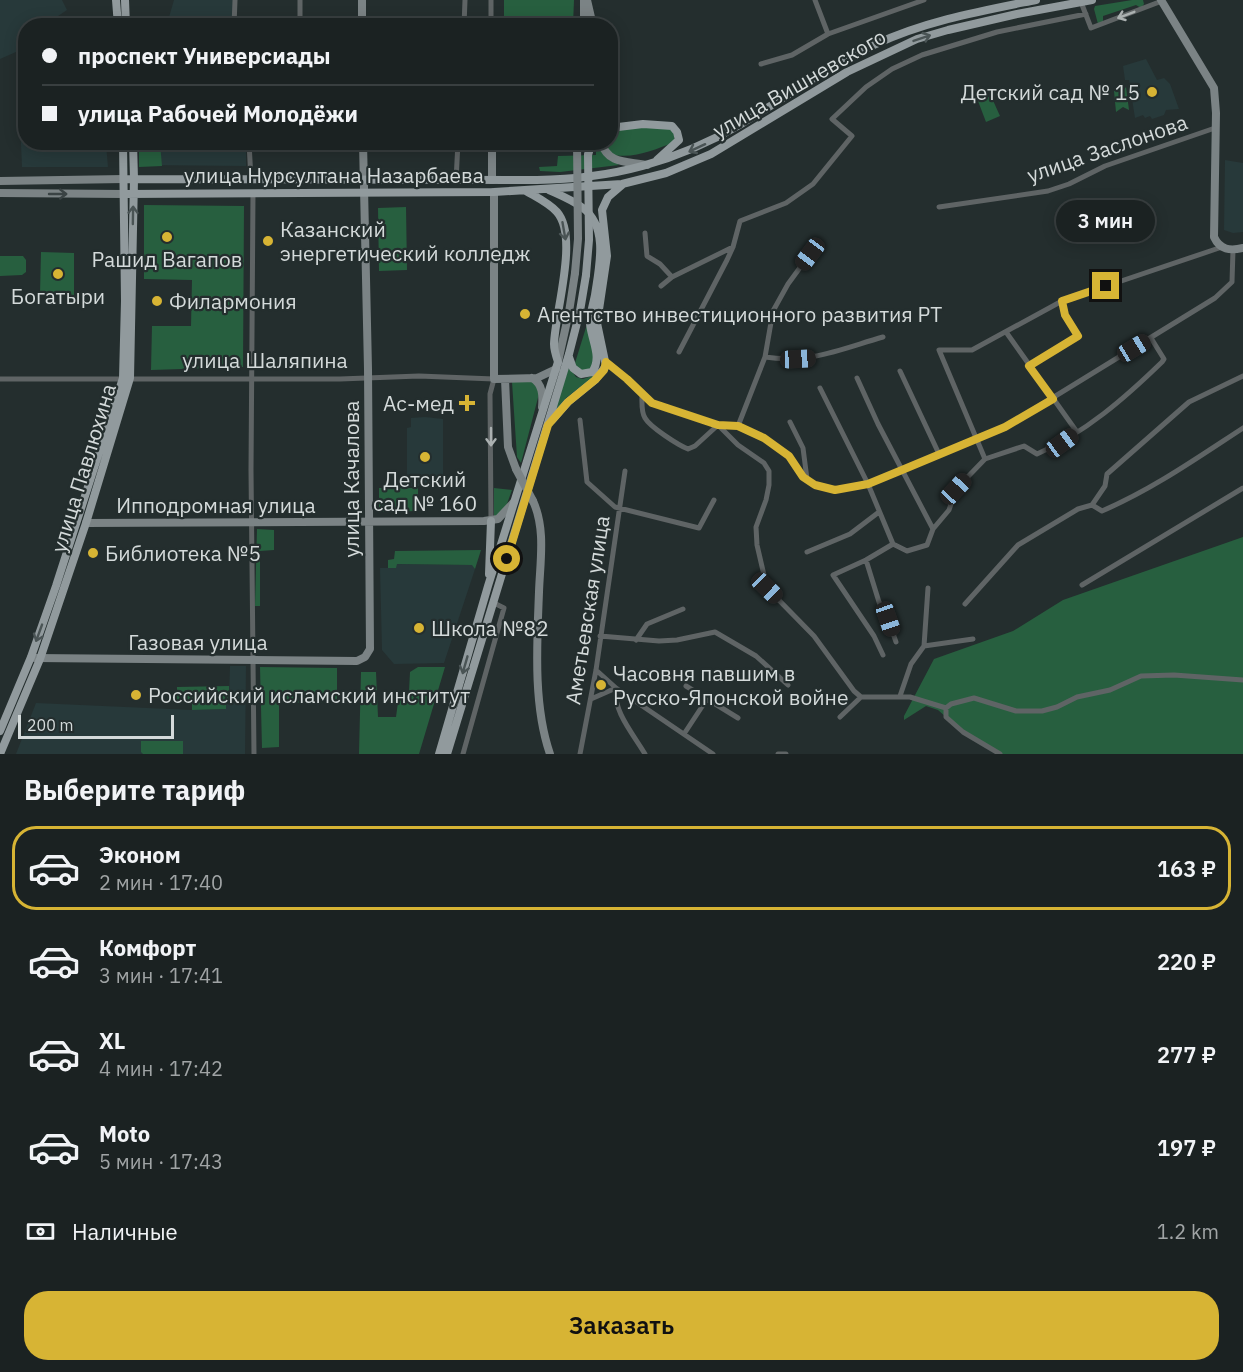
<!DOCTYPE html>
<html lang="ru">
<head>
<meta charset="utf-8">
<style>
	:root { --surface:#1b2222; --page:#282f2f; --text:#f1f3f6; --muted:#a0a4a5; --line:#393f40; --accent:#d7b434 }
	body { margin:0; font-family:"IBM Plex Sans",sans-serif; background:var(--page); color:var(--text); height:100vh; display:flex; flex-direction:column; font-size:22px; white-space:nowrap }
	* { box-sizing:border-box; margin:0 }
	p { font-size:20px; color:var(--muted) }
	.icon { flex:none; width:33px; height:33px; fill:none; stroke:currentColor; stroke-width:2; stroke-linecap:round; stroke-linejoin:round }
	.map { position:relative; height:754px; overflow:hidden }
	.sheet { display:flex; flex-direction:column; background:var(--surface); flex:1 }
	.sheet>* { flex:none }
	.guide { position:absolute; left:18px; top:18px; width:600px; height:132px; border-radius:24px; box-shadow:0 3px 15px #0003,0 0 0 2px var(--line); display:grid; align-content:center; height:132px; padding:0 24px; background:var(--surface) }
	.scale { position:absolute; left:18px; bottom:15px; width:156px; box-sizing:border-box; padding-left:6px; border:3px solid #d4dada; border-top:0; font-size:16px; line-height:21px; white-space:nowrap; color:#d4dada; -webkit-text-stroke:4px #242e2e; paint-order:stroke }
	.end { position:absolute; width:27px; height:27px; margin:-14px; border:8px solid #d7b434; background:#111; box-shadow:0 0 0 3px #111 }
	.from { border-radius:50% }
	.bubble { position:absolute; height:42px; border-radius:21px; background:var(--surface); box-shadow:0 3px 15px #0003,0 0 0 2px var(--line); font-size:20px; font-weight:600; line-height:42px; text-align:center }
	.car { position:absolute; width:18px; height:36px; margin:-18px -9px; border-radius:8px; box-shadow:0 0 4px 2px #0007; background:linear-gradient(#222 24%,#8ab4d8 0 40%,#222 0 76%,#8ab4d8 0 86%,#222 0) }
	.guide b { display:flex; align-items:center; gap:21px; height:57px; font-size:22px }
	.guide b+b { border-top:2px solid var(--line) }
	.guide i { width:15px; height:15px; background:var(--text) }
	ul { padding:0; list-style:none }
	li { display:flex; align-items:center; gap:18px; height:84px; margin:0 12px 9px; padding:0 12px; border:3px solid transparent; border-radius:24px }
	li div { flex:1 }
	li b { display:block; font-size:22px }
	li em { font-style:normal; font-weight:600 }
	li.selected { border-color:var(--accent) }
	li>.icon { width:54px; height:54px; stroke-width:1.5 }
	h2 { padding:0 24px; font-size:27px; line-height:72px }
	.pay { display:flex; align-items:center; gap:15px; height:66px; padding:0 24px; font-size:22px }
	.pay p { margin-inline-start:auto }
	.button { display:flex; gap:12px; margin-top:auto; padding:12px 24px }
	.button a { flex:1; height:69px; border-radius:24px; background:var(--accent); color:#111; font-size:24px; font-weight:600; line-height:69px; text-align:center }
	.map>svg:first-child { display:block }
</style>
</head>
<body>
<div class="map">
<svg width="1243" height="754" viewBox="0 0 1243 754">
	<rect width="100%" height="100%" fill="#242e2e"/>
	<path fill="#27393a" d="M0 0H62L67 10 58 16 54 25 26 26 25 48 0 59Z
		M174 0H233L232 25 134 26 167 24Z
		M1146 59 1157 80 1164 78 1170 84 1179 109 1166 110 1164 115 1152 119 1150 116 1145 118 1143 115 1135 118 1129 80H1125L1123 66Z
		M19 99H25L26 142 106 143 108 167H22Z
		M142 143H246V166L144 165Z
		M1225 160 1243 163V232L1233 233 1224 230Z
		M425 417 443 419V486H407V428L411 427V418Z
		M396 564 473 565 475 569 444 663 394 664 382 650 380 568H396Z
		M230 666H246L245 754H16L36 703 192 710 225 709 226 699H229Z"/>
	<path fill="#275f3f" d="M504 0H574L573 25H504Z
		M1132 0H1143L1144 4 1141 8 1136 5 1103 16V22L1098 24 1094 9 1095 6Z
		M1126 87 1129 110 1123 107 1116 112 1114 91 1122 92Z
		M991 96 1000 116 986 122 978 101Z
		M645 127 673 129 675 142C653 150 633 160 609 154L605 143 610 142 615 129Z
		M144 143H160L162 166 139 167V151Z
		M600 143 608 159 619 165 560 172 540 171 539 167 557 166 558 156 596 155V150Z
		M144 205 244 206 243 367 151 370 152 326H191L192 280 144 279Z
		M406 207 407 270 379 271 378 208Z
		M41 252 74 253V295L40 294Z
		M0 256H23L26 260V272L22 275 0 276Z
		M588 321 595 359 590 370H578L575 363Z
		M569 367 576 377 583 379 597 374 566 398 554 412Z
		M512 382H534L540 390 521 463 517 457Z
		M379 488H418V511L379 512Z
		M494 488 512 490 504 512 494 518Z
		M257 529 274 530V550L260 551V606H255Z
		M1243 537V754H1000L963 732 938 710 926 706 904 720V716L934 659 1013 631 1063 600Z
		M481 550 475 569 472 565 397 564 396 568H388V560L394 559 395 551Z
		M260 667 337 668V702L279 703V747L262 748Z
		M418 667H445L419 754H359L361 672H376L378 717H396L398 702 409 692 410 672Z
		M229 686V699H226V709L192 710V701H177V687Z
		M141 741H183V754H143L141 752Z"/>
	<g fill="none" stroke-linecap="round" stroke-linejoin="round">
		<path stroke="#5f6465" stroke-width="5" d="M491 0V26
			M815 0 828 34
			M1081 2 1091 28 1162 1
			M234 26 235 0
			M300 26V0
			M464 26 465 0
			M761 64 792 55 828 34 924 0
			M249 142 251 180
			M456 181 458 142
			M253 193 251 470 254 754
			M939 207 1048 191 1069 184 1105 166 1215 128
			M645 233 647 256 660 264 672 277
			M661 286 672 277 733 247
			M1006 332 1077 432
			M679 352 727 260 733 247 740 221 786 203 813 184 852 136 832 119 866 87 892 69 922 55 997 32 1086 14
			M765 357C809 364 841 349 883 337
			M606 362 627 379 652 403 718 425 738 426 764 438 789 456 803 477 815 485 835 490 868 484 1005 427 1215 298 1232 282 1233 250
			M1029 366 1078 336 1065 315 1062 301
			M900 371 939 454
			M857 378 878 424 933 529
			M0 379H340L419 376 494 379 490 394 491 521
			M820 388 868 484 893 544
			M642 395C642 402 641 412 645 418 650 427 678 445 688 449L695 446 718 425 738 445 764 463 769 471V485L766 500 756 527 757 545 767 588 814 636 854 691 861 697H910L946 708 951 704 974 698 1016 711H1042L1057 707 1077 697 1110 690 1141 676 1174 675 1243 680
			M580 420 587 482 615 507 699 528 714 500
			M790 422 803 448 807 479
			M738 426 765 357 773 311 788 284 810 254
			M985 459 939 350H972L1062 301 1222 247
			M1092 505 1105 486 1107 474 1189 402 1243 376
			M1092 505 1102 511C1153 489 1197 458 1243 428
			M893 544 907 551 927 545 933 529 949 510 956 489 985 459 1024 446 1037 454C1085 433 1125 398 1162 362L1164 359 1151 338
			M807 552 850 534 879 512
			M866 560 879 602 888 619 896 642
			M1082 585 1243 488
			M965 604 1018 545 1078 509 1092 505
			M600 636 659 641 677 640 715 632 756 656 788 685
			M636 640 647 624 683 609
			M924 646 928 588
			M924 646 973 639
			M883 655 874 636 833 575 866 560 893 544
			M596 670 616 688 713 754
			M686 686 738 718
			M900 696 911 664 924 646
			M591 699 616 688C612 710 634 735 645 754
			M946 708V717L963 732 1000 754
			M840 717 861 697
			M684 734 707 699
			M463 754 504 608 494 603
			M580 754 596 670 625 471
			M778 754H786"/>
		<path stroke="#7b8385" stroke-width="8" d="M587 0 593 26
			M1161 0 1214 88 1216 113 1214 237C1220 250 1230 251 1243 248
			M362 26V0
			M584 26V0
			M492 142V180
			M601 142C608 165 628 161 647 165
			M0 181 124 179
			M494 192V379L537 378 556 369
			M0 193 124 194
			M558 362 569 312 575 273
			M532 378C543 384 543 396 542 407
			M505 379 508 447 516 469
			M533 501C546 529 540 562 539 592 537 644 533 705 550 754
			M86 523 484 521 498 519 514 502
			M35 658 357 661 365 657 370 649 368 369 363 142"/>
		<path stroke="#919a9d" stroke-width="8" d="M116 0 118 26
			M125 0 126 26
			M610 128 643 124 672 126 677 132 679 140 657 160
			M588 155 592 142
			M124 179 537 180C612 179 676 162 741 124 785 98 827 67 874 45 925 21 981 11 1036 0
			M549 190C560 195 573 200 583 208 609 228 599 267 595 295 593 305 590 314 590 323 591 340 603 357 592 372L581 374 573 368 569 357
			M124 194 494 192 622 184 666 173 711 154 847 72 917 39 948 30 1017 14 1092 0
			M552 420 568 402 595 380 606 366 597 323 607 256 602 210 608 197 622 185
			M489 574 491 521
			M0 731 31 657 56 586 123 378 125 301 123 142
			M0 754 40 659 86 523 130 378 134 179 133 142
			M439 754 488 586 558 362C556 356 554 350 554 344 555 312 579 237 557 212 549 203 536 197 526 191
			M447 754 569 354 580 311 586 275"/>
		<path stroke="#7b8385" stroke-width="8" d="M575 273 578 239 577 142
			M516 469 533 501"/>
		<path stroke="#919a9d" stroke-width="8" d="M586 275 589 240 588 155"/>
	</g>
	<defs><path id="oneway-shaft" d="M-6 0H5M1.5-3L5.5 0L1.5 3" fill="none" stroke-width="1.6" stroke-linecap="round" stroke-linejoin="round" transform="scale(1.5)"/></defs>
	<g stroke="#abb1b1">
		<use href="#oneway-shaft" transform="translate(1126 15) rotate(159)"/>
		<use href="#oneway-shaft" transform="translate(491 437) rotate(90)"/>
	</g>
	<g stroke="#4a5455">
		<use href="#oneway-shaft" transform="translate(922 38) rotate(-19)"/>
		<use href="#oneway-shaft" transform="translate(697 148) rotate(155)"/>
		<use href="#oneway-shaft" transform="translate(133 215) rotate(-89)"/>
		<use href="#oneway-shaft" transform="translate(564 231) rotate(80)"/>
		<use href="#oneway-shaft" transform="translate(39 633) rotate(110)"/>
		<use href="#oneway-shaft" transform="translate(465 665) rotate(106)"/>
	</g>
	<use stroke="#3a4344" href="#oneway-shaft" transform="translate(58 194)"/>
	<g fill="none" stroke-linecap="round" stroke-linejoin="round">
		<path stroke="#d7b434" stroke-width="8" d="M507 559 548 425 568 402 595 380 604 370 606 362 627 379 652 403 718 425 738 426 764 438 789 456 803 477 815 485 835 490 868 484 902 470 1005 427 1053 399 1029 366 1078 336 1065 315 1062 301 1106 286"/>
	</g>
	<g fill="#d7b434" stroke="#242e2e" stroke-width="2">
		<circle cx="1152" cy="92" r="6"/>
		<circle cx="167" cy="237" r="6"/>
		<circle cx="268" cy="241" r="6"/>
		<circle cx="58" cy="274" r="6"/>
		<circle cx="157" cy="301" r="6"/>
		<circle cx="525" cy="314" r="6"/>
		<path d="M464 394h6v6h6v6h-6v6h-6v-6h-6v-6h6z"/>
		<circle cx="425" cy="457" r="6"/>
		<circle cx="93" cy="553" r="6"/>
		<circle cx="419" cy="628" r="6"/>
		<circle cx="601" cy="685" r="6"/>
		<circle cx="136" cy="695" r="6"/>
	</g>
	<g text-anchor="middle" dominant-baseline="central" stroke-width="4.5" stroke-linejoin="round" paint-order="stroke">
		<g font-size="21" fill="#d4dada" stroke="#242e2e">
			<text transform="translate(799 83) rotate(-30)">улица Вишневского</text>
			<text transform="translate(1107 148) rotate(-19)">улица Заслонова</text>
			<text x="334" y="175">улица Нурсултана Назарбаева</text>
			<text x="265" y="360">улица Шаляпина</text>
			<text transform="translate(83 468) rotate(-73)">улица Павлюхина</text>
			<text transform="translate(351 479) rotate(-90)">улица Качалова</text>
			<text x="216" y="505">Ипподромная улица</text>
			<text transform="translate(587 610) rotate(-81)">Аметьевская улица</text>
			<text x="198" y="642">Газовая улица</text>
		</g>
		<g font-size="21" fill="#d4dada" stroke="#242e2e" text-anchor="start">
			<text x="1140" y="92" text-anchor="end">Детский сад № 15</text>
			<text x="280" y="229">Казанский<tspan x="280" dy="24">энергетический колледж</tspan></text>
			<text x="167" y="259" text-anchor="middle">Рашид Вагапов</text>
			<text x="58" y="296" text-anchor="middle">Богатыри</text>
			<text x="169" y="301">Филармония</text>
			<text x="537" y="314">Агентство инвестиционного развития РТ</text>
			<text x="454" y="403" text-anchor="end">Ас-мед</text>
			<text x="425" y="479" text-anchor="middle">Детский<tspan x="425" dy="24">сад № 160</tspan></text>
			<text x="105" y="553">Библиотека №5</text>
			<text x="431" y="628">Школа №82</text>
			<text x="613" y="673">Часовня павшим в<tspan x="613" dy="24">Русско-Японской войне</tspan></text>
			<text x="148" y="695">Российский исламский институт</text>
		</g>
	</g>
</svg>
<div class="scale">200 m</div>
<i class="end from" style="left:507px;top:559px"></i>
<i class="end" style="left:1106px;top:286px"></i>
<div class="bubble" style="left:1056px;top:200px;width:99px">3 мин</div>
<i class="car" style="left:810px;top:254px;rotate:217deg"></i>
<i class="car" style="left:1134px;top:348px;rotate:59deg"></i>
<i class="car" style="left:798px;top:359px;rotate:87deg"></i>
<i class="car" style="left:1062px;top:443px;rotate:54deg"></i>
<i class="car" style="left:956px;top:489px;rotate:43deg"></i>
<i class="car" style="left:767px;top:588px;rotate:134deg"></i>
<i class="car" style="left:888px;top:619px;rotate:161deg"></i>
<div class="guide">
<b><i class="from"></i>проспект Универсиады</b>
<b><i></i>улица Рабочей Молодёжи</b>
</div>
</div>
<section class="sheet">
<h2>Выберите тариф</h2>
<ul>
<li class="selected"><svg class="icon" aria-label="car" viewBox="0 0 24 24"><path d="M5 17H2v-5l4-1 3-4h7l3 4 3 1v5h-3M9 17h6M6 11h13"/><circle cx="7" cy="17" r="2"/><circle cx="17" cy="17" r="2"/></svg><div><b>Эконом</b><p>2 мин · 17:40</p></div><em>163 ₽</em></li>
<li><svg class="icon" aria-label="car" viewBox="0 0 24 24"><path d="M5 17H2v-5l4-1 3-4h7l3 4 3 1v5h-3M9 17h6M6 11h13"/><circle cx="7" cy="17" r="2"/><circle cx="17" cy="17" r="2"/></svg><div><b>Комфорт</b><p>3 мин · 17:41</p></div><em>220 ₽</em></li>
<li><svg class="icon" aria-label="car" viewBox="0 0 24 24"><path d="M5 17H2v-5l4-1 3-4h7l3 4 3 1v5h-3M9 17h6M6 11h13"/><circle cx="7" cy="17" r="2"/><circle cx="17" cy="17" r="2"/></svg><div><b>XL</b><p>4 мин · 17:42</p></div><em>277 ₽</em></li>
<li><svg class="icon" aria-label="car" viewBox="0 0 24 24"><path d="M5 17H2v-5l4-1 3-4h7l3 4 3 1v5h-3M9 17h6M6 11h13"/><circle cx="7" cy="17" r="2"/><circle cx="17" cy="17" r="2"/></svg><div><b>Moto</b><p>5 мин · 17:43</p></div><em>197 ₽</em></li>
</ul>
<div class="pay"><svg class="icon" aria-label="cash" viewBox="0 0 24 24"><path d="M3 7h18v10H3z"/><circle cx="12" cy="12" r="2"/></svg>Наличные<p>1.2 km</p></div>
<div class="button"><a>Заказать</a></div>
</section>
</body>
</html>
